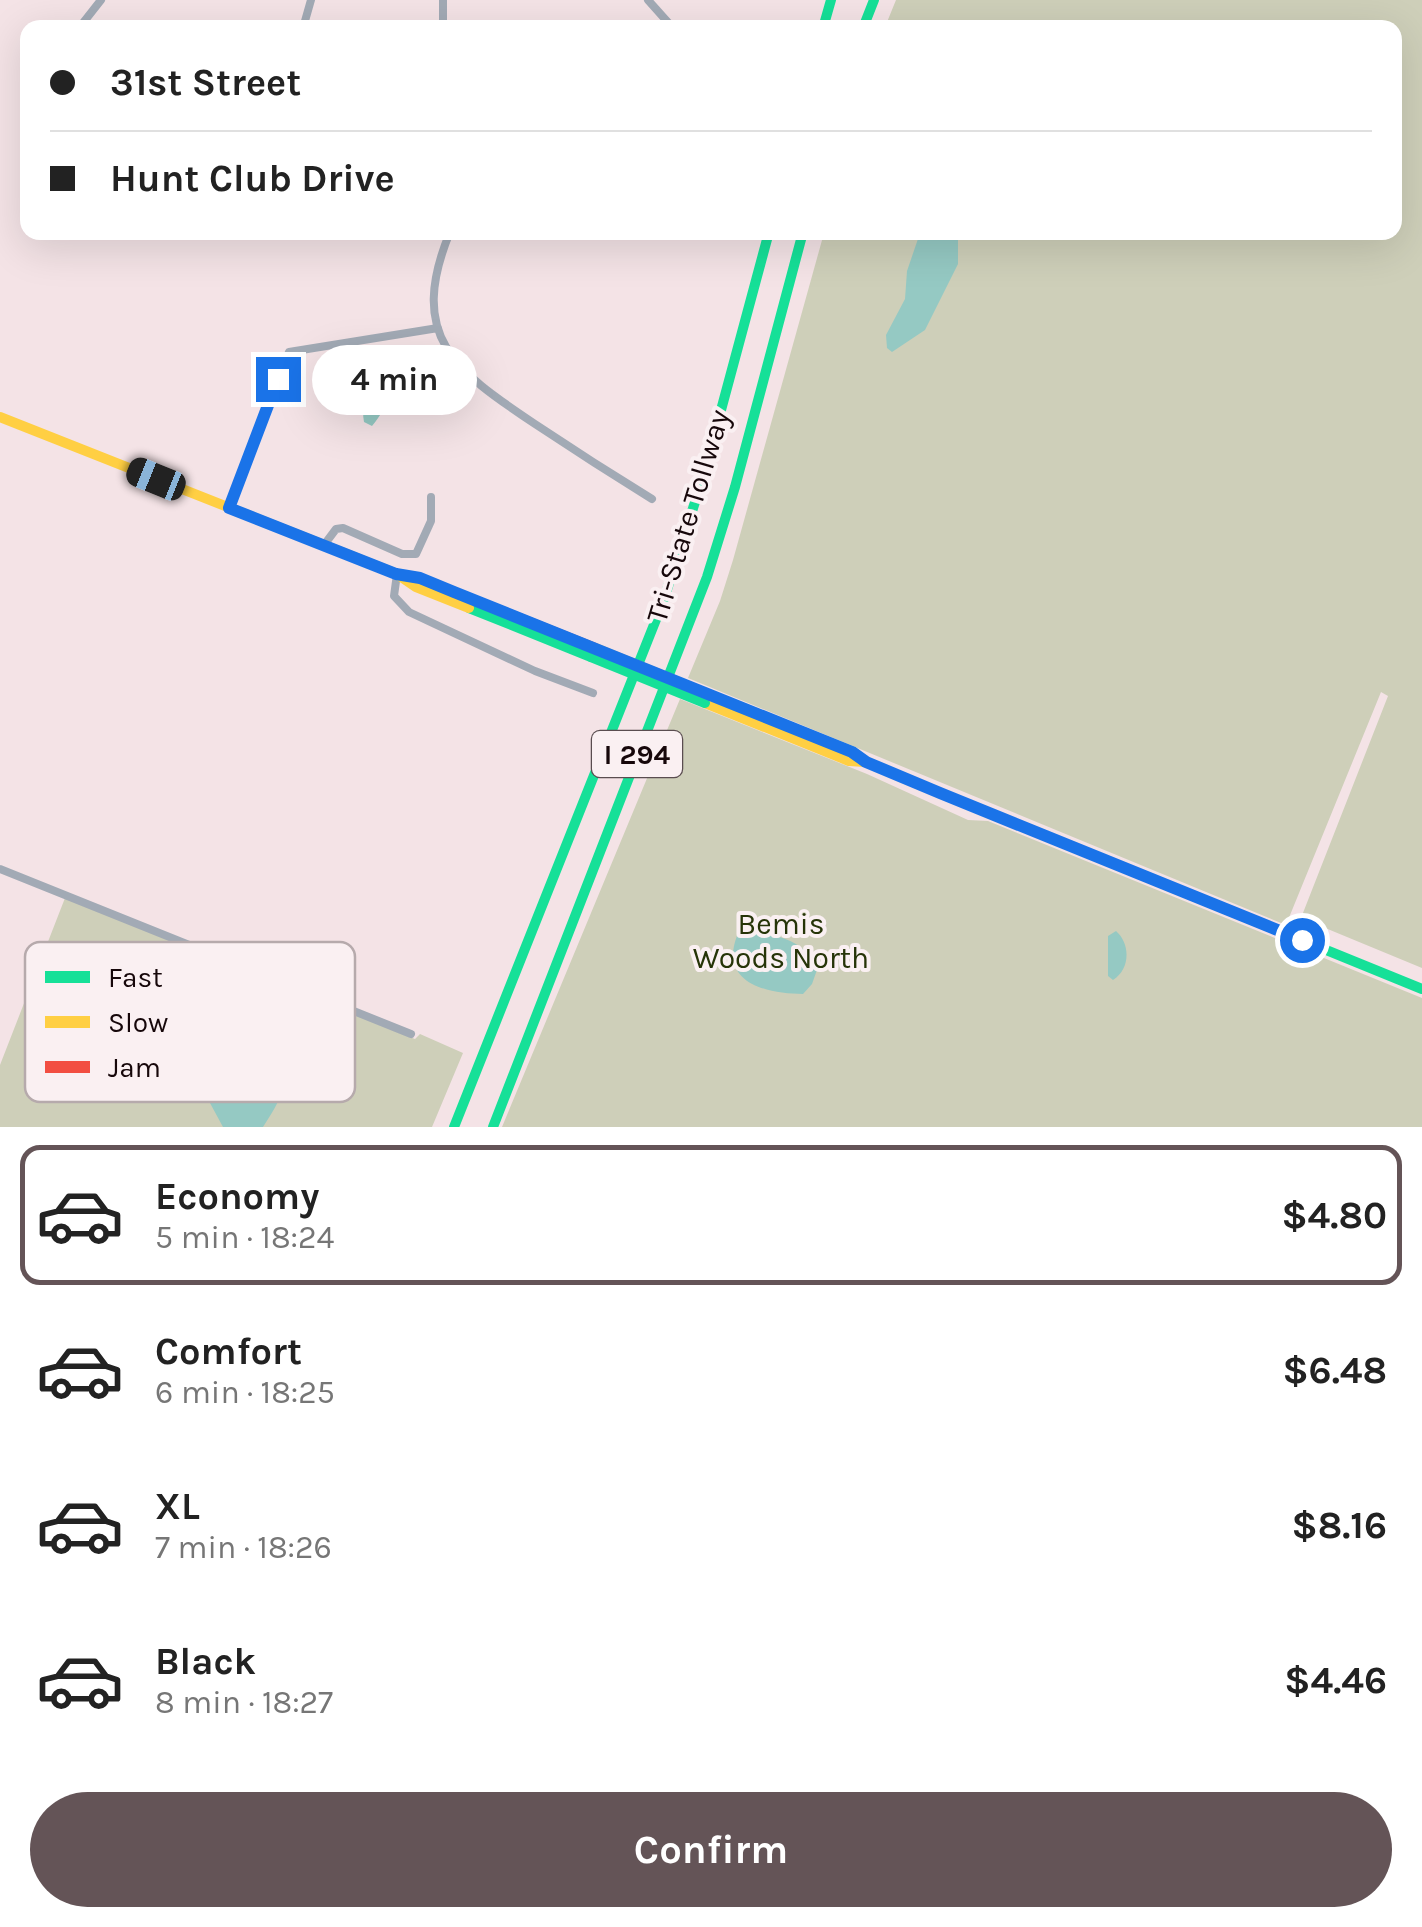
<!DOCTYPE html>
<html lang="en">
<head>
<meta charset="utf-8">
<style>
	:root { --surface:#fff; --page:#f2f2f2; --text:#222; --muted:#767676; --line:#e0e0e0; --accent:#645457 }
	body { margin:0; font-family:Karla,sans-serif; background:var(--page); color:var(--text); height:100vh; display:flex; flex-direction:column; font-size:38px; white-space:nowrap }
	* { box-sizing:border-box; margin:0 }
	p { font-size:32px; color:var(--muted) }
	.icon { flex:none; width:55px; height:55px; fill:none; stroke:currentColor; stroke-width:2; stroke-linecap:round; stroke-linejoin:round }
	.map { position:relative; height:1127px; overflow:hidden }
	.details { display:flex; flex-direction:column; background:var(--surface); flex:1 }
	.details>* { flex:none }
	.banner { position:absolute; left:20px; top:20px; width:1382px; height:220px; border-radius:20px; box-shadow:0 10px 40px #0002; display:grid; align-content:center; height:220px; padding:0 30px; background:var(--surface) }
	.end { position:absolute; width:45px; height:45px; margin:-22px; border:12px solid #1a73e8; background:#fff; box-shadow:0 0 0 5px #fff }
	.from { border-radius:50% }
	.bubble { position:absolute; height:70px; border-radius:35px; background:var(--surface); box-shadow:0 10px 40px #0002; font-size:32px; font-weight:700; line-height:70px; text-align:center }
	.car { position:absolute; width:30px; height:60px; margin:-30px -15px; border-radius:12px; box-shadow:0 0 8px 2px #0007; background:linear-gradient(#222 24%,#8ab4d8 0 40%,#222 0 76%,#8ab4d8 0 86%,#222 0) }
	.banner b { display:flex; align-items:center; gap:35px; height:95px; font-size:38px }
	.banner b+b { border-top:2px solid var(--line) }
	.banner i { width:25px; height:25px; background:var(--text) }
	ul { padding:18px 0 0; list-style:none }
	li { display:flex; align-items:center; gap:30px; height:140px; margin:0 20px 15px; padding:0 10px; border:5px solid transparent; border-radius:20px }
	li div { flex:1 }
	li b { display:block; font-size:38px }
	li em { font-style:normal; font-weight:700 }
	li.current { border-color:var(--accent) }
	li>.icon { width:90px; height:90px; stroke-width:1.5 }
	.button { display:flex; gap:20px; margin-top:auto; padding:20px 30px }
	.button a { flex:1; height:115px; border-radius:60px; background:var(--accent); color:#fff; font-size:40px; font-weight:700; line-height:115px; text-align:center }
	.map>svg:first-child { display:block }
</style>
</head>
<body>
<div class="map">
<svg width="1422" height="1127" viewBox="0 0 1422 1127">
	<rect width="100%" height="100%" fill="#f4e3e6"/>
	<path fill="#cecfb9" d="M896 0H1422V968L1301 918 1388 696 1381 692 1286 925 688 678 720 601 733 560 824 233 1395 232V28L885 27Z
		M680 699 867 774 968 820 988 821 1422 998V1127H502Z
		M65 898 415 1039 420 1034 463 1053 432 1127H0V1065Z"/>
	<path fill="#95c9c3" d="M920 233H951L958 238V264L925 330 892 352 887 348 886 335 905 299 907 271Z
		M380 382 385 385C390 401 382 414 372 426L364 422C361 405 365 392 380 382Z
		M1116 931C1131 944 1130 970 1113 980L1108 976V936Z
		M745 933C774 932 803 940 818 967L812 984 803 994C766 994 719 982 737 936Z
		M267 1058 283 1065C289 1088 275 1108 263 1127H223L210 1103C215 1078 244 1062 267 1058Z"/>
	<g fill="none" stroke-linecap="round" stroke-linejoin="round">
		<path stroke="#a2aab5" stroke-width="8" d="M443 0V28
			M648 0 673 28
			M79 28 101 0
			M303 28 311 0
			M450 232C407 336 454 370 535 424 574 450 613 475 652 499
			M229 508 289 352 438 328
			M324 545 336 529 343 528 402 554H416L431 521V497
			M397 574 394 596 409 612 535 671 593 693
			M0 869 411 1034"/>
		<path stroke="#16e098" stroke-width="10" d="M823 28 831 0
			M863 28 874 0
			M469 608 591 657
			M708 694 853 752 866 762 940 793 1422 989
			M454 1127 663 602 703 477 769 232
			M493 1127 707 577 735 487 803 232"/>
		<path stroke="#ffcf43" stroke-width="10" d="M0 417 397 574 416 587 469 608
			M705 703 849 761 865 762"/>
		<path stroke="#f24e42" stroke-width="10" d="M402 575 419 578 595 648"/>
		<path stroke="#16e098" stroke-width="10" d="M591 657 705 703"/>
		<path stroke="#ffcf43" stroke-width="10" d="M595 648 708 694"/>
	</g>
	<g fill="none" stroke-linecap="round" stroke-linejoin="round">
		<path stroke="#1a73e8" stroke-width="12" d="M278 379 229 508 396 574 420 578 454 592 852 752 866 762 940 793 1302 940"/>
	</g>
	<g text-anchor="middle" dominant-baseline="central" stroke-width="8" stroke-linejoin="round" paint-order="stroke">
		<rect fill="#faf0f2" stroke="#5a4d50" stroke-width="2.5" x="592" y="731" width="90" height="46" rx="8"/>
		<g font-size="28" font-weight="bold" fill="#16070a">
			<text x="637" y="754">I 294</text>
		</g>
		<g font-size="30" fill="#16070a" stroke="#faf0f2">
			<text transform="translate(688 516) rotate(-73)">Tri-State Tollway</text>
		</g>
		<g font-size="30" fill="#263408" stroke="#faf0f2">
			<text x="781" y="924">Bemis<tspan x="781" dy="34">Woods North</tspan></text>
		</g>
	</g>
	<rect x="25" y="942" width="330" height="160" rx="15" fill="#faf0f2" stroke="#b6aaac" stroke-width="2.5"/>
	<rect x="45" y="971" width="45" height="12" fill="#16e098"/>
	<rect x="45" y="1016" width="45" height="12" fill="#ffcf43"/>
	<rect x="45" y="1061" width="45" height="12" fill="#f24e42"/>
	<g font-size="28" fill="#16070a">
		<text x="108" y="987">Fast</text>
		<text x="108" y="1032">Slow</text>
		<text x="108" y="1077">Jam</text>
	</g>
</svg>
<i class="end from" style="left:1302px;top:940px"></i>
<i class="end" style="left:278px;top:379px"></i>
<div class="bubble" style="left:312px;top:345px;width:165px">4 min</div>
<i class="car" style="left:156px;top:479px;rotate:292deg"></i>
<div class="banner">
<b><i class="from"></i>31st Street</b>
<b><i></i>Hunt Club Drive</b>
</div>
</div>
<section class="details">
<ul>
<li class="current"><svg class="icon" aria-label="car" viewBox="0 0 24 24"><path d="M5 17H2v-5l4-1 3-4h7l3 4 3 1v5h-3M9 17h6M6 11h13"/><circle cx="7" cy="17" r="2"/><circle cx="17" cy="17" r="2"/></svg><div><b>Economy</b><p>5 min · 18:24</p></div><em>$4.80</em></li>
<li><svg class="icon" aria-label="car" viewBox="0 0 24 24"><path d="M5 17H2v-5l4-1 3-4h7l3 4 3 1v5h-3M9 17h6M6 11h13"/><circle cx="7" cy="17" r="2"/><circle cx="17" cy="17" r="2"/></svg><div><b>Comfort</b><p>6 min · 18:25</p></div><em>$6.48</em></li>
<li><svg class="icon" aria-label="car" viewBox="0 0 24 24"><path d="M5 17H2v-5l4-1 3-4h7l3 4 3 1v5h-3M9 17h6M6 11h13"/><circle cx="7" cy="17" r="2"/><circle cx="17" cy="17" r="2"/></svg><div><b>XL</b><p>7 min · 18:26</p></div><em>$8.16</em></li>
<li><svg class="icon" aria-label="car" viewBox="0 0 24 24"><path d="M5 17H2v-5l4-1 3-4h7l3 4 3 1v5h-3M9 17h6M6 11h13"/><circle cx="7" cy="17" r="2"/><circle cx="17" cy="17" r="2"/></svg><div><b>Black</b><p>8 min · 18:27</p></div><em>$4.46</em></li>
</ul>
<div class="button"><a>Confirm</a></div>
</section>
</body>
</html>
